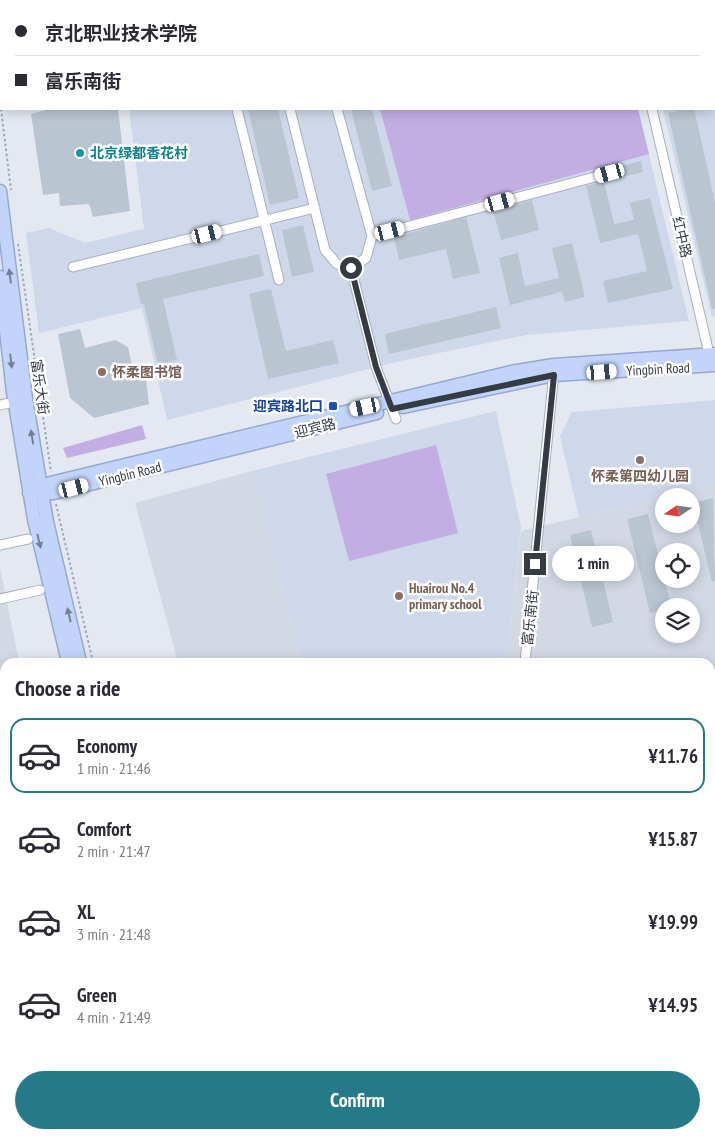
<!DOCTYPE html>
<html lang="en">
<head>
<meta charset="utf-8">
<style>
	:root { --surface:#fff; --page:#f7f7f7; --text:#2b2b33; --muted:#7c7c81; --line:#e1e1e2; --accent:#257a87 }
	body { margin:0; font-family:"PT Sans Narrow","Noto Sans SC",sans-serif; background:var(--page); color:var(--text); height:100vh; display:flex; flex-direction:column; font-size:19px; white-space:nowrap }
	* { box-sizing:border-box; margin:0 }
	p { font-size:16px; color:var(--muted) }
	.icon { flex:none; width:28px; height:28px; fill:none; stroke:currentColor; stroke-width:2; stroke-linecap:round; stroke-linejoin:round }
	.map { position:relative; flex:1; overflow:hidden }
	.side { position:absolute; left:0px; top:658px; width:715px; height:481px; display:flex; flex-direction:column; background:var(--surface); border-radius:15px 15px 0 0; box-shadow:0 2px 12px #0003 }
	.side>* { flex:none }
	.hud { position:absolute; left:0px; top:0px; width:715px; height:110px; box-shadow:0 2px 12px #0003; display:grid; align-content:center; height:110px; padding:0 15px; background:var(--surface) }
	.needle { width:32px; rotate:257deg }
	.tools { position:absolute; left:655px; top:488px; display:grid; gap:10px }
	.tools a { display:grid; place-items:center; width:45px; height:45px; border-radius:50%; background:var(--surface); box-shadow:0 2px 12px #0003; font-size:25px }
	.end { position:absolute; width:22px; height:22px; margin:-11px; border:6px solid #343b43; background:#fff; box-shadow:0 0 0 2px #fff }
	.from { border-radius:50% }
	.bubble { position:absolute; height:35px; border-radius:18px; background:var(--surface); box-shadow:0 2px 12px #0003; font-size:16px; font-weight:700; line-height:35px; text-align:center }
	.car { position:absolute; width:15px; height:30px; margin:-15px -8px; border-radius:6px; box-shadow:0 0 4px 1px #0007; background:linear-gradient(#fff 24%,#345 0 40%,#fff 0 76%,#345 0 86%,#fff 0) }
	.hud b { display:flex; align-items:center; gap:18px; height:48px; font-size:19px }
	.hud b+b { border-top:1px solid var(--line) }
	.hud i { width:12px; height:12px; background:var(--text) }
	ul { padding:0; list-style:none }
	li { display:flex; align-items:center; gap:15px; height:75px; margin:0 10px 8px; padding:0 5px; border:2px solid transparent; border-radius:15px }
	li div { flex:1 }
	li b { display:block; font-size:19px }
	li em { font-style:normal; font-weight:700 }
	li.on { border-color:var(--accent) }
	li>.icon { width:45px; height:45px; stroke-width:1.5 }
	h2 { padding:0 15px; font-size:22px; line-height:60px }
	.button { display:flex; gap:10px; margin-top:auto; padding:10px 15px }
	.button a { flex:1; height:58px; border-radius:30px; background:var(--accent); color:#fff; font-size:20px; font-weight:700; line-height:58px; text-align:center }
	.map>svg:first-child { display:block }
</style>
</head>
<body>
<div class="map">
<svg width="715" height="1138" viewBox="0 0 715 1138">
	<rect width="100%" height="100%" fill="#e4e9f1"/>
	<path fill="#d2d9e5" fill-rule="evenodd" d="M252 471 301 662H178L135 503Z
		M715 485V1138H490L488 1134H710V662H499L507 660 521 531 664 497V524H691V496H668ZM664 551H691V579H664ZM664 606H691V634H664Z
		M0 568 19 662H5V1124L0 1125Z
		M229 1134H292L274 1138H230Z
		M300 1134H470L471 1138H301Z"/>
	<path fill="#d6dbe0" d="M5 1124V1134H156L157 1138H0V1125Z"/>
	<path fill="#ced8ea" d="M205 0H612L613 1H204Z
		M637 0H715V316L712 317 663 109H714V1Z
		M129 109H638L689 321 526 335 396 362 167 420 142 308 39 333 26 233 49 228 85 243 144 229Z
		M715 400V485L579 517 560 436 572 412Z
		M496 411 521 527 507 660 499 662H301L252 471Z"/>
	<path fill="#c3aee4" d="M0 0H144L1 1V43Z
		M279 0H408L279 1Z
		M380 109H638L649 154 410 220Z
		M142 425 146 439 67 458 63 448Z
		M436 445 458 533 349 561 326 474Z"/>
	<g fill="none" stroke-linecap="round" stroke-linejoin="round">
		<path stroke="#ecbca2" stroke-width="2.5" d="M190 1 191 0
			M0 88H1"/>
	</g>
	<path fill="#bac5d2" d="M49 109H118L130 211 93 217 89 204 60 206 59 193 43 195 31 114Z
		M248 109H278L299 198 270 205Z
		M351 109H372L392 186 372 191Z
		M686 109H694L715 202V309H712L668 113Z
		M641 161 643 172 614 179 616 172 613 168Z
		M604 181 614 224 634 220 630 203 650 198 673 289 608 303 603 281 647 271 638 234 600 243 586 186Z
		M532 200 539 230 501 240 493 210Z
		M466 217 480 273 453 279 446 249 399 260 394 237Z
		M303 225 314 272 292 277 282 230Z
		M572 243 585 297 565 302 562 292 510 305 499 258 518 253 525 286 559 278 552 248Z
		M259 254 264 276 163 299 177 360 158 365 144 304H141L136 283Z
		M271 289 286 351 333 340 339 363 268 379 249 294Z
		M496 307 501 328 389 354 385 334Z
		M80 329 85 348 115 340 128 347 132 365 146 379 149 404 94 418 70 398 58 334Z
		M713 498 715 581 712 582 693 503Z
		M648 514 671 606H664V610L650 613 627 519Z
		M591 530 613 622 592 627 570 535Z"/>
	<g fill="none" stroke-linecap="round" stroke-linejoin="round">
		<g stroke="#a7b0bc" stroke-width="7">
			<path id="lane" d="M0 1113 5 1112
				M268 1134V1136L277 1134"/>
		</g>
		<g stroke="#a7b0bc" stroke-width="11">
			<path id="street" d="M628 0V1
				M237 109 279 280
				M290 109 325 250 337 264 351 268 366 258 372 236 337 109
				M652 109 710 358
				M372 236 610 173
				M73 267 315 208
				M351 268 376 367 396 419
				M0 405 18 401
				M0 545 28 539
				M0 599 40 590
				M525 662 554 372
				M0 717 5 716
				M0 847 5 846
				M710 941 715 937
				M673 1134 674 1138"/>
		</g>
		<g stroke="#96a8cf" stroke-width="15">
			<path id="secondary" d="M0 191 26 399 47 522 80 662
				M0 277 13 392 34 519 68 662
				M403 407 554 375 715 365
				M29 493 42 485 511 372 554 365 715 354
				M29 493H54L377 413
				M181 1134 182 1138
				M192 1134 193 1138"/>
		</g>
		<path stroke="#99a8bd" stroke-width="2" stroke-dasharray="2.5 2.5" stroke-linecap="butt" d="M19 1 21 0
			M0 12H1
			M0 98 1 108
			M1 109 11 190
			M18 244 51 472
			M56 504 93 662"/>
		<use href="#lane" stroke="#fff" stroke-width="4.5"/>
		<use href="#street" stroke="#fff" stroke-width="9"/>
		<use href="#secondary" stroke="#c3d4fb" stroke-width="12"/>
	</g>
	<defs><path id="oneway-solid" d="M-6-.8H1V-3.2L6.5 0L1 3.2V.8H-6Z" transform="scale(1.25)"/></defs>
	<g fill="#748096">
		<use href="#oneway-solid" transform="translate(10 276) rotate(-97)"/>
		<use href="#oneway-solid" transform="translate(11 361) rotate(83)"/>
		<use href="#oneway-solid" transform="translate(32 437) rotate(-100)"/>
		<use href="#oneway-solid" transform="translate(39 541) rotate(76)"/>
		<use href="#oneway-solid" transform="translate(69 615) rotate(-103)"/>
	</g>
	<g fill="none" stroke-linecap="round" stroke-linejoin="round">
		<path stroke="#343b43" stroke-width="6" d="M351 268 376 367 392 409 554 375 535 564"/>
	</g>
	<circle fill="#0f9aa8" stroke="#fff" stroke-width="2" cx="80" cy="153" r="5"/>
	<g fill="#8d6e63" stroke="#fff" stroke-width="2">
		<circle cx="102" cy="372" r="5"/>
		<circle cx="640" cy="460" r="5"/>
		<circle cx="399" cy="596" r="5"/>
	</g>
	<rect fill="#1a4fb4" stroke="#fff" stroke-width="2" x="328" y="401" width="10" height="10" rx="2.5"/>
	<g text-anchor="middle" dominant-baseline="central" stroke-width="5" stroke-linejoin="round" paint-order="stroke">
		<g font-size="14" font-weight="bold" fill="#0d838f" stroke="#fff" text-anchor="start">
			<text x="90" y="153">北京绿都香花村</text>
		</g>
		<g font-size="14" fill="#343b43" stroke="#fff">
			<text transform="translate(682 237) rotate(77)">红中路</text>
			<text transform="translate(658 369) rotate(-3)">Yingbin Road</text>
			<text transform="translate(40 387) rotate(82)">富乐大街</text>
			<text transform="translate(315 428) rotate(-14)">迎宾路</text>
			<text transform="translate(130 474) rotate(-14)">Yingbin Road</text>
			<text transform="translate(530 618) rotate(-84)">富乐南街</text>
		</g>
		<g font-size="14" font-weight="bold" fill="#785e54" stroke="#fff" text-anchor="start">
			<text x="112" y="372">怀柔图书馆</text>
			<text x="640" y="476" text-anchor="middle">怀柔第四幼儿园</text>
			<text x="409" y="588">Huairou No.4<tspan x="409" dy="16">primary school</tspan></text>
		</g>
		<g font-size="14" font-weight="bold" fill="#164399" stroke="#fff" text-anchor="end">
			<text x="323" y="406">迎宾路北口</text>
		</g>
	</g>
</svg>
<div class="tools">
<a><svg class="needle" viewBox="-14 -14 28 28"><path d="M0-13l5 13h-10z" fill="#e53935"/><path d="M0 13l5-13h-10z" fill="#7c7c81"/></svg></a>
<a><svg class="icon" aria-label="locate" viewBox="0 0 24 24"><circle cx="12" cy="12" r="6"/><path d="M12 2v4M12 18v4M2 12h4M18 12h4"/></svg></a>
<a><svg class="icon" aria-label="layers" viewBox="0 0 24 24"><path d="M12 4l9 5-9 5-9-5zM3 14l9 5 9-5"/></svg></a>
</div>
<i class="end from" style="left:351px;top:268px"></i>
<i class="end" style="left:535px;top:564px"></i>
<div class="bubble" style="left:552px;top:546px;width:82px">1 min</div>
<i class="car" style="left:610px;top:173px;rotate:255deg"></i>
<i class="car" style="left:500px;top:202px;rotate:75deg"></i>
<i class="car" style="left:390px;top:231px;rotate:76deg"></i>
<i class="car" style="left:207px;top:234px;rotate:76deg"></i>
<i class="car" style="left:602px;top:372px;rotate:86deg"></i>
<i class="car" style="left:365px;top:407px;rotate:258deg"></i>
<i class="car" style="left:74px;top:488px;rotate:76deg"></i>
<div class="hud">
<b><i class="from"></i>京北职业技术学院</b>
<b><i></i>富乐南街</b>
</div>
<section class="side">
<h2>Choose a ride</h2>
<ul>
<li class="on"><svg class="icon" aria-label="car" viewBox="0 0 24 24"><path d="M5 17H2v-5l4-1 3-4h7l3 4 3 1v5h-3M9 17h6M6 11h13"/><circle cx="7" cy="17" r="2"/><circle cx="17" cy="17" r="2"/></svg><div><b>Economy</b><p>1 min · 21:46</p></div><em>¥11.76</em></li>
<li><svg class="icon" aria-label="car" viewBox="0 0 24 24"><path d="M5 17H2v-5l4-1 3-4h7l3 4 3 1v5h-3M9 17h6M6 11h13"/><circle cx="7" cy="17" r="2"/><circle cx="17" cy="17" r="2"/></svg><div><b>Comfort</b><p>2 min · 21:47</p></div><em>¥15.87</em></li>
<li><svg class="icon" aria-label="car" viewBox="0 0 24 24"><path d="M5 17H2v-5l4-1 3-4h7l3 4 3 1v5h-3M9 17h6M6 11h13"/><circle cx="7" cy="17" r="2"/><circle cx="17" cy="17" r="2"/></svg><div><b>XL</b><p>3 min · 21:48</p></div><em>¥19.99</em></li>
<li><svg class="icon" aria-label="car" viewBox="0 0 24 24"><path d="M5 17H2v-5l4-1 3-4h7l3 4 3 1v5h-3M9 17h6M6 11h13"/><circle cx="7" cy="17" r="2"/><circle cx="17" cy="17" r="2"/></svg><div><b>Green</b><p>4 min · 21:49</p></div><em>¥14.95</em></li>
</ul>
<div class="button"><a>Confirm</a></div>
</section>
</div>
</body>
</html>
